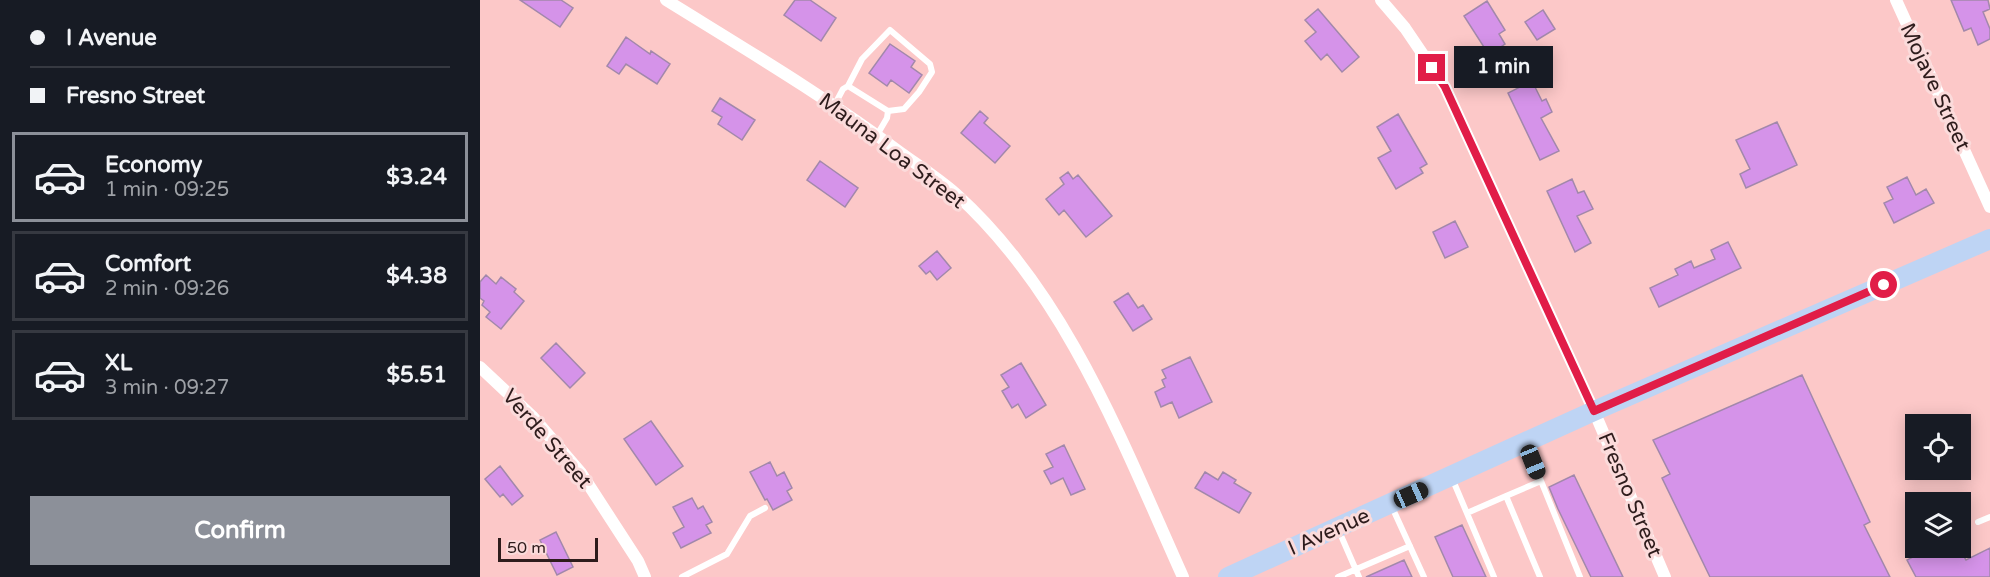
<!DOCTYPE html>
<html lang="en">
<head>
<meta charset="utf-8">
<style>
	:root { --surface:#171b24; --page:#242831; --text:#f1f3f6; --muted:#9ea1a6; --line:#363941; --accent:#8c9099 }
	body { margin:0; font-family:"Varela Round",sans-serif; background:var(--page); color:var(--text); height:100vh; display:flex; flex-direction:column; font-size:22px; white-space:nowrap }
	* { box-sizing:border-box; margin:0 }
	p { font-size:20px; color:var(--muted) }
	.icon { flex:none; width:33px; height:33px; fill:none; stroke:currentColor; stroke-width:2; stroke-linecap:round; stroke-linejoin:round }
	.map { position:relative; flex:1; overflow:hidden }
	.drawer { display:flex; flex-direction:column; background:var(--surface); width:480px }
	.drawer>* { flex:none }
	.top-card { display:grid; align-content:center; height:132px; padding:0 30px; background:var(--surface) }
	.buttons { position:absolute; left:1425px; top:414px; display:grid; gap:12px }
	.buttons a { display:grid; place-items:center; width:66px; height:66px; border-radius:0px; background:var(--surface); box-shadow:0 3px 15px #0003; font-size:30px }
	.scale { position:absolute; left:18px; bottom:15px; width:100px; box-sizing:border-box; padding-left:6px; border:3px solid #2e1c1c; border-top:0; font-size:16px; line-height:21px; white-space:nowrap; color:#2e1c1c; -webkit-text-stroke:4px #fbdbdb; paint-order:stroke }
	.end { position:absolute; width:27px; height:27px; margin:-14px; border:8px solid #e11d48; background:#fff; box-shadow:0 0 0 3px #fff }
	.from { border-radius:50% }
	.bubble { position:absolute; height:42px; border-radius:0px; background:var(--surface); box-shadow:0 3px 15px #0003; font-size:20px; font-weight:800; line-height:42px; text-align:center }
	.car { position:absolute; width:18px; height:36px; margin:-18px -9px; border-radius:8px; box-shadow:0 0 4px 2px #0007; background:linear-gradient(#222 24%,#8ab4d8 0 40%,#222 0 76%,#8ab4d8 0 86%,#222 0) }
	.top-card b { display:flex; align-items:center; gap:21px; height:57px; font-size:22px }
	.top-card b+b { border-top:2px solid var(--line) }
	.top-card i { width:15px; height:15px; background:var(--text) }
	ul { padding:0; list-style:none }
	li { display:flex; align-items:center; gap:18px; height:90px; margin:0 12px 9px; padding:0 18px; border:3px solid var(--line); border-radius:0px }
	li div { flex:1 }
	li b { display:block; font-size:22px }
	li em { font-style:normal; font-weight:800 }
	li.on { border-color:var(--accent) }
	li>.icon { width:54px; height:54px; stroke-width:1.5 }
	.primary-button { display:flex; gap:12px; margin-top:auto; padding:12px 30px }
	.primary-button a { flex:1; height:69px; border-radius:0px; background:var(--accent); color:#fff; font-size:24px; font-weight:800; line-height:69px; text-align:center }
	main { display:flex; flex:1; min-height:0 }
	.map>svg:first-child { display:block }
</style>
</head>
<body>
<main>
<section class="drawer">
<div class="top-card">
<b><i class="from"></i>I Avenue</b>
<b><i></i>Fresno Street</b>
</div>
<ul>
<li class="on"><svg class="icon" aria-label="car" viewBox="0 0 24 24"><path d="M5 17H2v-5l4-1 3-4h7l3 4 3 1v5h-3M9 17h6M6 11h13"/><circle cx="7" cy="17" r="2"/><circle cx="17" cy="17" r="2"/></svg><div><b>Economy</b><p>1 min · 09:25</p></div><em>$3.24</em></li>
<li><svg class="icon" aria-label="car" viewBox="0 0 24 24"><path d="M5 17H2v-5l4-1 3-4h7l3 4 3 1v5h-3M9 17h6M6 11h13"/><circle cx="7" cy="17" r="2"/><circle cx="17" cy="17" r="2"/></svg><div><b>Comfort</b><p>2 min · 09:26</p></div><em>$4.38</em></li>
<li><svg class="icon" aria-label="car" viewBox="0 0 24 24"><path d="M5 17H2v-5l4-1 3-4h7l3 4 3 1v5h-3M9 17h6M6 11h13"/><circle cx="7" cy="17" r="2"/><circle cx="17" cy="17" r="2"/></svg><div><b>XL</b><p>3 min · 09:27</p></div><em>$5.51</em></li>
</ul>
<div class="primary-button"><a>Confirm</a></div>
</section>
<div class="map">
<svg width="1510" height="577" viewBox="0 0 1510 577">
	<rect width="100%" height="100%" fill="#fcc8c8"/>
	<path fill="#d593e9" stroke="#a288ab" stroke-width="1.5" d="M40 0H81L93 8 80 27Z
		M315 0H330L356 18 341 41 304 15Z
		M1471 0H1508L1510 9 1503 12 1510 29V39L1498 45 1491 28 1484 31Z
		M1007 1 1025 30 1019 34 1025 44 1009 55 984 16Z
		M838 9 879 57 862 72 847 54 841 60 825 41 836 32 825 20Z
		M1063 10 1075 29 1057 40 1045 22Z
		M146 37 170 54 171 51 190 64 177 84 146 64 139 74 127 66Z
		M410 44 435 61 431 67 442 75 429 93 411 80 407 86 389 73Z
		M1052 81 1062 101 1066 99 1072 112 1061 118 1079 151 1060 160 1028 93Z
		M240 98 275 120 262 140 238 124 242 117 232 111Z
		M500 111 508 118 504 123 530 146 515 163 481 133Z
		M918 114 947 164 940 168 943 173 916 189 898 158 911 151 897 127Z
		M1297 122 1317 165 1266 188 1260 174 1270 169 1256 140Z
		M340 161 378 188 365 207 327 180Z
		M588 172 593 179 598 175 632 216 606 237 584 210 579 215 566 199 584 184 580 178Z
		M1427 177 1436 195 1446 189 1454 203 1414 223 1404 203 1413 199 1407 187Z
		M1092 179 1098 193 1104 191 1113 209 1097 216 1111 243 1095 252 1067 191Z
		M975 221 988 247 965 258 953 232Z
		M1248 242 1261 268 1179 307 1170 288 1198 275 1195 269 1211 261 1214 268 1235 259 1231 250Z
		M457 251 471 268 457 280 450 271 446 274 439 266Z
		M6 275 16 284 21 277 36 289 34 292 44 301 21 329 6 317 10 312 2 305 4 301 0 298V282Z
		M648 293 658 308 663 305 672 319 653 331 634 302Z
		M76 343 105 373 90 388 61 358Z
		M710 357 732 402 699 418 692 402 681 407 675 392 685 387 682 380 686 378 682 370Z
		M541 363 566 405 546 418 538 404 532 408 522 391 529 387 521 375Z
		M1322 375 1390 522 1384 525 1410 577H1230L1182 478 1190 474 1173 440Z
		M171 421 203 466 176 485 144 439Z
		M584 445 605 489 591 495 583 478 571 484 564 471 573 467 566 454Z
		M290 462 297 476 304 472 312 488 307 491 312 500 293 510 287 499 285 500 270 472Z
		M20 466 43 496 32 505 23 494 20 497 5 479Z
		M725 472 738 480 743 472 756 480 754 483 771 493 759 513 715 488Z
		M1094 475 1143 577H1111L1078 509 1069 487Z
		M212 498 218 509 223 506 232 522 226 525 231 533 201 548 193 533 204 527 193 507Z
		M982 525 1006 577H973L955 537Z
		M76 532 93 567 77 575 60 540Z
		M1431 548H1479L1486 560 1510 548V577H1436L1427 560 1435 556Z
		M924 560 932 577H886Z"/>
	<g fill="none" stroke-linecap="round" stroke-linejoin="round">
		<path stroke="#fff" stroke-width="6" d="M368 86 382 59 410 30 450 64 452 72 439 92 424 109 408 111
			M354 106 363 89 368 86 408 111 407 118 397 135
			M1046 444 1100 577
			M972 478 1014 577
			M1026 496 1061 481
			M912 507 944 577
			M987 513 1026 496 1060 577
			M1498 522 1510 517
			M859 531 879 577
			M202 577 247 554 270 516 285 508
			M858 577 930 546"/>
		<path stroke="#fff" stroke-width="12" d="M186 0C265 49 346 97 421 153 439 166 459 179 476 194 587 294 643 444 703 577
			M901 0 925 28 965 87 1114 411 1185 577
			M1416 0 1510 207
			M0 367 52 416 101 473 158 561 165 577"/>
		<path stroke="#bed4f4" stroke-width="20" d="M748 577 1114 411 1510 239"/>
	</g>
	<g fill="none" stroke-linecap="round" stroke-linejoin="round">
		<path stroke="#e11d48" stroke-width="8" d="M952 68 965 87 1114 411 1404 285"/>
	</g>
	<g text-anchor="middle" dominant-baseline="central" stroke-width="6" stroke-linejoin="round" paint-order="stroke">
		<g font-size="21" fill="#2e1c1c" stroke="#fbdbdb">
			<text transform="translate(1455 87) rotate(65)">Mojave Street</text>
			<text transform="translate(412 151) rotate(37)">Mauna Loa Street</text>
			<text transform="translate(67 439) rotate(49)">Verde Street</text>
			<text transform="translate(1150 495) rotate(67)">Fresno Street</text>
			<text transform="translate(849 532) rotate(-24)">I Avenue</text>
		</g>
	</g>
</svg>
<div class="buttons">
<a><svg class="icon" aria-label="locate" viewBox="0 0 24 24"><circle cx="12" cy="12" r="6"/><path d="M12 2v4M12 18v4M2 12h4M18 12h4"/></svg></a>
<a><svg class="icon" aria-label="layers" viewBox="0 0 24 24"><path d="M12 4l9 5-9 5-9-5zM3 14l9 5 9-5"/></svg></a>
</div>
<div class="scale">50 m</div>
<i class="end from" style="left:1404px;top:285px"></i>
<i class="end" style="left:952px;top:68px"></i>
<div class="bubble" style="left:974px;top:46px;width:99px">1 min</div>
<i class="car" style="left:1053px;top:462px;rotate:158deg"></i>
<i class="car" style="left:931px;top:495px;rotate:66deg"></i>
</div>
</main>
</body>
</html>
